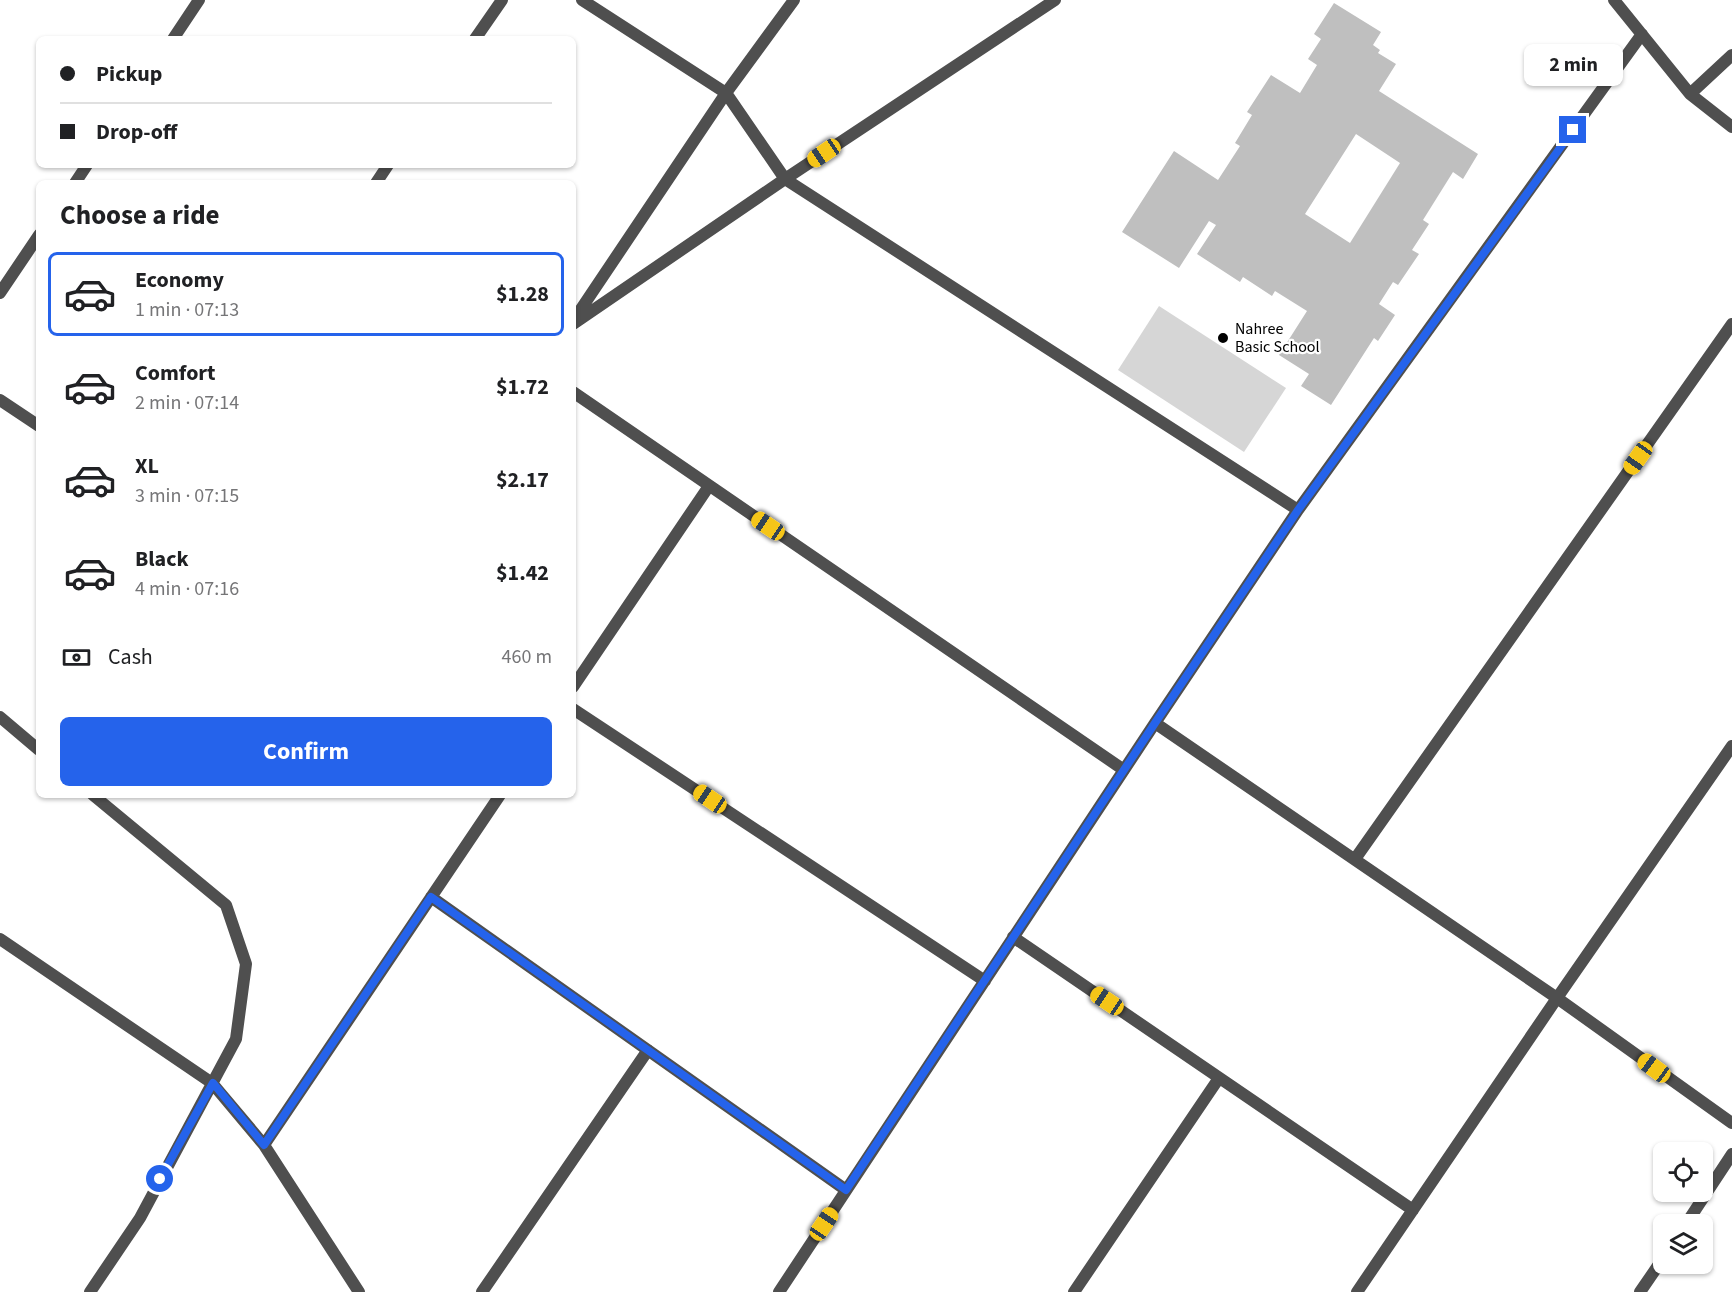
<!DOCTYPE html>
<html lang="en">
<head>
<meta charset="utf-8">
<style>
	:root { --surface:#fff; --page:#f2f2f2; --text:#202124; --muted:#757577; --line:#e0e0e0; --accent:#2563eb }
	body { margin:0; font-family:"Source Sans 3",sans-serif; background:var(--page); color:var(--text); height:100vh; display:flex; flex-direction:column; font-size:22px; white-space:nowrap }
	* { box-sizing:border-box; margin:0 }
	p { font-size:20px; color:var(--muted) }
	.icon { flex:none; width:33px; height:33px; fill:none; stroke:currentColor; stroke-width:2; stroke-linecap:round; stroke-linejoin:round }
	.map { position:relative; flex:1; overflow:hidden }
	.side { position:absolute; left:36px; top:180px; width:540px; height:618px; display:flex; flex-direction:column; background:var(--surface); border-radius:9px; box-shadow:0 2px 4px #0004 }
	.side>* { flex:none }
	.top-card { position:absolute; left:36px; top:36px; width:540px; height:132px; border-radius:9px; box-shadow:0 2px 4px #0004; display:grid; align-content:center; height:132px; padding:0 24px; background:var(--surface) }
	.fabs { position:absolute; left:1653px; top:1142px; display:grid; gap:12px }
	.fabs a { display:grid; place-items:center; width:60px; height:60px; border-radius:9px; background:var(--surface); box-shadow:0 2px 4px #0004; font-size:30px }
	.end { position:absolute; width:27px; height:27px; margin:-14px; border:8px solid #2563eb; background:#fff; box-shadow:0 0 0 3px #fff }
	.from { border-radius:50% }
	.bubble { position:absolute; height:42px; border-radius:9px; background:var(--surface); box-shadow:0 2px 4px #0004; font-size:20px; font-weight:700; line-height:42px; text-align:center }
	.car { position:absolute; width:18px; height:36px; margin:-18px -9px; border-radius:8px; box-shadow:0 0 4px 2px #0007; background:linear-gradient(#f5c518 24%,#345 0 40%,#f5c518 0 76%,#345 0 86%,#f5c518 0) }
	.top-card b { display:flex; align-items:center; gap:21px; height:57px; font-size:22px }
	.top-card b+b { border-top:2px solid var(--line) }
	.top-card i { width:15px; height:15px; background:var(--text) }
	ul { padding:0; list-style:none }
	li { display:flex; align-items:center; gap:18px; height:84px; margin:0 12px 9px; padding:0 12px; border:3px solid transparent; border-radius:9px }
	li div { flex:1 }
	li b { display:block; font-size:22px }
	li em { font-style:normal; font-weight:700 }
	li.selected { border-color:var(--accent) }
	li>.icon { width:54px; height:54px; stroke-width:1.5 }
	h2 { padding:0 24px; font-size:27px; line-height:72px }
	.pay { display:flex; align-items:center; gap:15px; height:66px; padding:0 24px; font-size:22px }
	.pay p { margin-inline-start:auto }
	.primary-button { display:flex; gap:12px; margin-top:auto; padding:12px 24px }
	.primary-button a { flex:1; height:69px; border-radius:9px; background:var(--accent); color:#fff; font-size:24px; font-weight:700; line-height:69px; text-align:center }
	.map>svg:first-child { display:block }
</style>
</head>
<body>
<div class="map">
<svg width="1732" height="1292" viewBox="0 0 1732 1292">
	<rect width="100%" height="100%" fill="#fff"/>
	<path fill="#d6d6d6" d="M1159 306 1286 388 1244 452 1118 370Z"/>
	<path fill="#bfbfbf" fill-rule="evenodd" d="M1334 3 1381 32 1373 45 1380 50 1378 53 1396 64 1379 91 1478 154 1463 179 1453 172 1423 220 1429 224 1412 250 1419 254 1398 285 1393 282 1379 304 1395 315 1378 341 1374 338 1331 405 1301 386 1309 374 1279 355 1307 311 1275 291 1272 296 1243 277 1240 282 1197 254 1216 225 1209 221 1179 268 1122 232 1174 151 1218 180 1240 146 1235 143 1252 115 1247 112 1271 75 1300 93 1317 65 1308 59 1321 39 1314 34ZM1356 134 1400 163 1350 243 1305 214Z"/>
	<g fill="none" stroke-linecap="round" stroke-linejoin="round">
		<path stroke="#4f4f4f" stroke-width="12" d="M582 0 726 93 785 179 1298 510
			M1614 0 1690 94 1732 127
			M173 39 199 0
			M475 39 502 0
			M1690 94 1732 55
			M75 183 87 165
			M376 183 388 165
			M0 293 39 235
			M575 318 726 93 794 0
			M573 324 785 179 1055 0
			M573 392 1124 770
			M0 400 39 426
			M573 687 709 486
			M573 709 985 981
			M0 717 39 750
			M1155 723 1557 998 1732 1123
			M1355 859 1732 324
			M431 897 846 1190
			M1013 937 1413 1210
			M0 939 212 1083 264 1145 359 1292
			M264 1145 500 795
			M1686 1224 1732 1154
			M90 1292 140 1218 236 1039 246 964 226 905 93 795
			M482 1292 648 1050
			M779 1292 1155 723 1298 510 1642 34
			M1074 1292 1219 1078
			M1357 1292 1557 998 1732 746
			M1640 1292 1664 1257"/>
	</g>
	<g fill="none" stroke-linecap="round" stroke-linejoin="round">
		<path stroke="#2563eb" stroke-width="8" d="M160 1179 213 1083 264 1145 431 897 846 1190 1155 723 1298 510 1573 130"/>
	</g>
	<circle fill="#000" stroke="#fff" stroke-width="2" cx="1223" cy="338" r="6"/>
	<g text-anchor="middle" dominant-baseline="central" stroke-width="4.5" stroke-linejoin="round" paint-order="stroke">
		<g font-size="16" fill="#000" stroke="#fff" text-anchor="start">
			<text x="1235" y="329">Nahree<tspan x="1235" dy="18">Basic School</tspan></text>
		</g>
	</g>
</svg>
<div class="fabs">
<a><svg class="icon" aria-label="locate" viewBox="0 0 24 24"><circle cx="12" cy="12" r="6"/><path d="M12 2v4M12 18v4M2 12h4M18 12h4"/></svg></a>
<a><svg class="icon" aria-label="layers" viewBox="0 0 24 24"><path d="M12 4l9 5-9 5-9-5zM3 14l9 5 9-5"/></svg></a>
</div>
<i class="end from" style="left:160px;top:1179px"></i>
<i class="end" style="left:1573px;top:130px"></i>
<div class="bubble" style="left:1524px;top:44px;width:99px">2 min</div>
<i class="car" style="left:824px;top:153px;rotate:236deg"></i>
<i class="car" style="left:1638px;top:458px;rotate:215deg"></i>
<i class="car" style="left:768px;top:526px;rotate:304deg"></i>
<i class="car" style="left:710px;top:799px;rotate:304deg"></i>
<i class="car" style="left:1107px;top:1001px;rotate:304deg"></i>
<i class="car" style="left:1654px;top:1068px;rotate:306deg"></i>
<i class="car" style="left:824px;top:1224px;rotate:34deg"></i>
<div class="top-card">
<b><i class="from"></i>Pickup</b>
<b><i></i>Drop-off</b>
</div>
<section class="side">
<h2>Choose a ride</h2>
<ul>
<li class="selected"><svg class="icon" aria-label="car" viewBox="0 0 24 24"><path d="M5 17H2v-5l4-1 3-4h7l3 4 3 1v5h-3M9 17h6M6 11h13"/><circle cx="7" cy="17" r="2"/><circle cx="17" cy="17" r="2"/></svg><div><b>Economy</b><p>1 min · 07:13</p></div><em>$1.28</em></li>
<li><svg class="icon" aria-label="car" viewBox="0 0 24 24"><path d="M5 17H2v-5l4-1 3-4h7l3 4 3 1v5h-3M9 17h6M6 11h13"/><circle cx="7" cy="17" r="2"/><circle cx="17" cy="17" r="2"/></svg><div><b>Comfort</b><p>2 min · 07:14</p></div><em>$1.72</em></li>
<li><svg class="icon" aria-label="car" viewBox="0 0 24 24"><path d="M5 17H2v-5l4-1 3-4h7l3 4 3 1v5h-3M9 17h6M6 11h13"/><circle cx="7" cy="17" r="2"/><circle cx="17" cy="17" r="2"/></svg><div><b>XL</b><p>3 min · 07:15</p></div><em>$2.17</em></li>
<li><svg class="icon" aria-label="car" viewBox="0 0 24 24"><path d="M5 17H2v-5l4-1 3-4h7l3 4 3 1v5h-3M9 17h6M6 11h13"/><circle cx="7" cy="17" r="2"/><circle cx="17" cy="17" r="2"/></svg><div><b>Black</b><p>4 min · 07:16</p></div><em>$1.42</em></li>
</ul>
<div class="pay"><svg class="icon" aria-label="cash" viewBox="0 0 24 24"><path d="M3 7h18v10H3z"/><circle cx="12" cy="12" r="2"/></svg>Cash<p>460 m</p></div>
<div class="primary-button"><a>Confirm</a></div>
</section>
</div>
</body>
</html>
